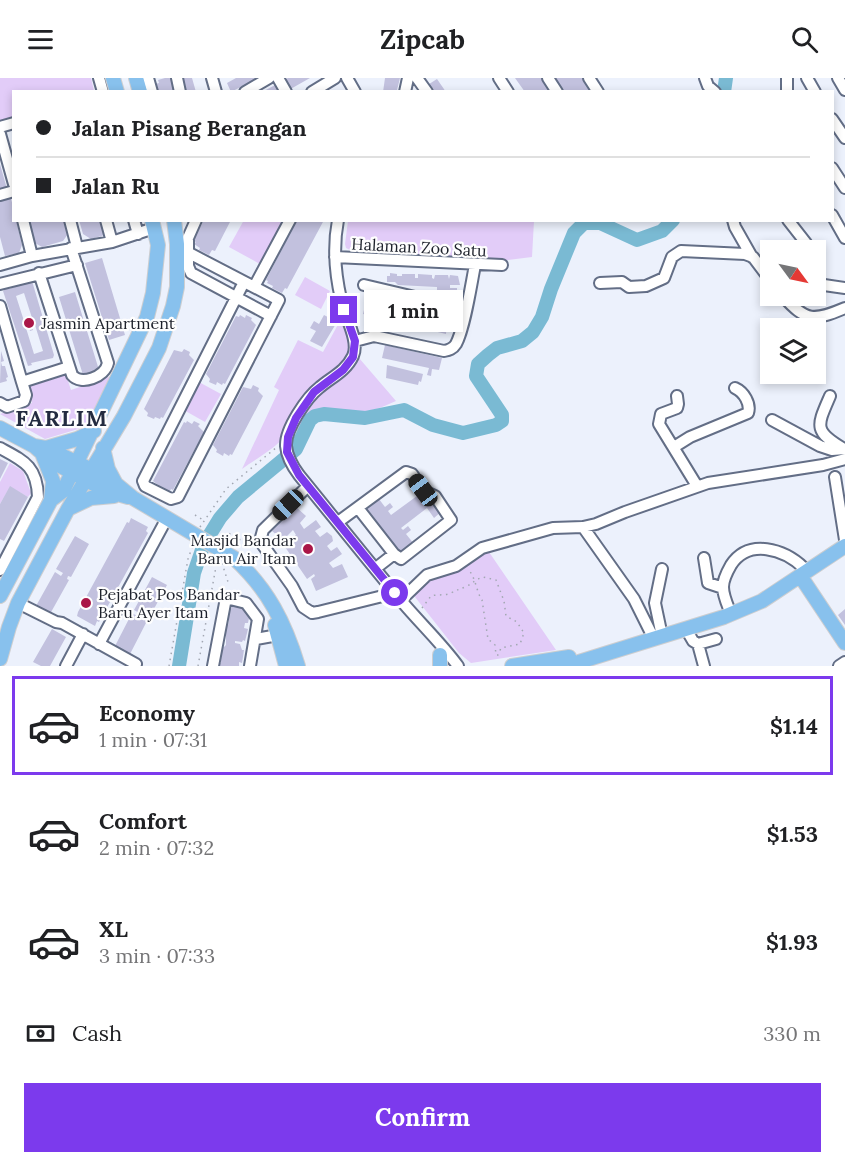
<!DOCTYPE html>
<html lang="en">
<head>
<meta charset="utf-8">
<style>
	:root { --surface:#fff; --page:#f2f2f2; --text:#202124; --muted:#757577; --line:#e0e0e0; --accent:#7c3aed }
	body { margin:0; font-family:Lora,serif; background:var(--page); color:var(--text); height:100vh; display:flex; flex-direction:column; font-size:22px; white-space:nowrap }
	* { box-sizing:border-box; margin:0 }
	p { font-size:20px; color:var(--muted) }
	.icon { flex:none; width:33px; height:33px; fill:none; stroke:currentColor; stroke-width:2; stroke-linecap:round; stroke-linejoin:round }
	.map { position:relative; height:588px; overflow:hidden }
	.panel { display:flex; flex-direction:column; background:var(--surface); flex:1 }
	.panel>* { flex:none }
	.top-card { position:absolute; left:12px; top:12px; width:822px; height:132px; border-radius:0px; box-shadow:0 3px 9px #0003; display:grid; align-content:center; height:132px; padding:0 24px; background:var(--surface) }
	.needle { width:39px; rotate:123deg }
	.tools { position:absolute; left:760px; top:162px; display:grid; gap:12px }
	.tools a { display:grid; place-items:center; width:66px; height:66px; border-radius:0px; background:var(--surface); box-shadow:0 3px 9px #0003; font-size:30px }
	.end { position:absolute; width:27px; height:27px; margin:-14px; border:8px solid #7c3aed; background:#fff; box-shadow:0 0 0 3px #fff }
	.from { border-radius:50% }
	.bubble { position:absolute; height:42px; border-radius:0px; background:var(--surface); box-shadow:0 3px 9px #0003; font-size:20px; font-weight:700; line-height:42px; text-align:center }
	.car { position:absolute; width:18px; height:36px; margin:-18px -9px; border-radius:8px; box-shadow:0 0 4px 2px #0007; background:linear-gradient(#222 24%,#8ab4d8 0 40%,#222 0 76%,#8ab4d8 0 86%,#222 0) }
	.top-card b { display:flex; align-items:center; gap:21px; height:57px; font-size:22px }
	.top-card b+b { border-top:2px solid var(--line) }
	.top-card i { width:15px; height:15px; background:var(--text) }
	ul { padding:10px 0 0; list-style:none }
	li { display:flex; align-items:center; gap:18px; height:99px; margin:0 12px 9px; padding:0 12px; border:3px solid transparent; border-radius:0px }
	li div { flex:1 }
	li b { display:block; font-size:22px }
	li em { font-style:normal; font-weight:700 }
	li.selected { border-color:var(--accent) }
	li>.icon { width:54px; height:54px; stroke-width:1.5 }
	.pay { display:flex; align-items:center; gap:15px; height:66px; padding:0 24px; font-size:22px }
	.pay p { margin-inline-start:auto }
	.primary-button { display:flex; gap:12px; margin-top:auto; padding:12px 24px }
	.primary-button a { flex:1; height:69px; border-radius:0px; background:var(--accent); color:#fff; font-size:24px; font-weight:700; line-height:69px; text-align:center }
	header { display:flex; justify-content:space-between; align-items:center; height:78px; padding:0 24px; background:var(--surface); font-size:27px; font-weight:700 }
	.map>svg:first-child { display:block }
</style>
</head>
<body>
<header><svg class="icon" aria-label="menu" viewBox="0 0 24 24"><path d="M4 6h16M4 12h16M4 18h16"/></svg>Zipcab<svg class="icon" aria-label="search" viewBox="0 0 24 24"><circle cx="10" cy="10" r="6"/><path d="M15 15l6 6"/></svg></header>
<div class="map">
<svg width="845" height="588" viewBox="0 0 845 588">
	<rect width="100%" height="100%" fill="#ecf1fc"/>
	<path fill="#e2ccf8" d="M0 0H91L94 13 14 14 13 40 0 44Z
		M244 142 283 143 260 186 229 169Z
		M348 143H534L532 179 493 184 354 174 346 170 345 166Z
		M305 199 330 213 321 231 295 217Z
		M341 241C346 255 351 267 346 282 342 293 326 297 317 304 300 318 295 343 283 360 273 372 254 382 242 391L279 312 274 309 298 262 323 274Z
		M359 280 396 323C388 326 381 330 373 332 353 337 330 326 311 335L298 364C291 348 312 322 324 312 337 300 350 295 359 280Z
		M65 294 71 312 112 298 85 349 45 361 0 336 32 325 27 306Z
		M197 303 221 316 205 344 182 331Z
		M10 385 23 393 31 415 28 419 10 409 0 426V404Z
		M489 474 556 572 471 585 459 575 415 519V516L427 502Z"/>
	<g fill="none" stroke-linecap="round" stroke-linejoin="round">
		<path stroke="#7abad3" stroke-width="14" d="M724 14 726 0
			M179 588 194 495 204 466 220 440 238 419 296 371 310 342 315 338 324 336 365 340 404 332 433 347 463 355 496 347 502 343V337L476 298 478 286 488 277 497 270 522 263 533 254 542 239 551 211 574 155 584 145H600L637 162 662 153 673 142"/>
	</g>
	<path fill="#c2c1de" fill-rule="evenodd" d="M165 0H171L174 14H157L155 6 159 5 158 2Z
		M179 0H192L196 14H182Z
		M236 0H258L231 14 227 5Z
		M288 0H310L287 13 282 3Z
		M385 0H400L397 12 383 14Z
		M515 0H541L550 14H525Z
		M555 0H583L592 14H564Z
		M437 1 446 14H430L426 8Z
		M277 6 281 14H262Z
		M0 86 7 111 0 113Z
		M10 117 14 132V142H16L22 167 19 175 5 178 0 159V119Z
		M29 142H64L68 156 63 163 42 169 35 165Z
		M79 142H101L105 157 91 161 83 156Z
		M204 142H231L215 173 212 172 209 177 199 172 200 170 194 166 196 164 193 163Z
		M297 142H324L287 211 285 210 282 215 272 210 273 208 267 205 268 203 266 202Z
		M102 180 125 257 109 262 85 185Z
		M390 195 397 196V198H402V196H415V200H418V196L432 197V200L434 201 435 197H448L449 201 450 197 458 198 460 207H450V210H457V217L446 218V215L437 214V209L398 207 395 204H387V198H390Z
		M25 202 32 203 54 277 53 280 31 285 32 287 28 288 3 213 9 208V211L26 205ZM24 215 32 240 24 243 16 218ZM35 247 43 273 34 276 26 250 29 249 30 253 33 252 32 248Z
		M75 214 99 292 83 297 59 219Z
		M368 225 447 243 446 256 363 236 365 228H367Z
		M240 237 245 240 246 237 252 240 251 242 256 247 225 306 223 305 222 307 217 304 216 307 209 304 210 301 206 296 236 238 239 239Z
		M324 237 337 244 322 269 310 263 316 253 310 250 314 243 319 246Z
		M385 267 442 280 439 292 432 291 431 298 427 297 429 290 382 280Z
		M184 271 190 274 189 277 194 282 163 340 161 339 160 341 155 339 154 341 147 338 148 335 144 331 174 272 182 274Z
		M1 273 4 283 1 284 2 288H5L8 299 6 300 7 303 0 305Z
		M387 287 423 296 421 304 419 303 418 307 386 300Z
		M253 307 259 310 258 313 263 318 232 377 230 376 229 378 224 375 223 378 216 374 217 372 213 367 243 309 251 311Z
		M187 343 192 346 194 343 200 346 198 348 204 354 173 412 171 411 170 413 165 411 163 413 157 410 158 407 153 403 184 344 186 345Z
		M0 381 8 385 0 401Z
		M10 408 28 419 4 463 0 461V426Z
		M420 413 428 422 431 420 441 434 434 440 427 430 401 450 403 452 408 448 411 452 406 456 414 466 400 477 365 432 367 430 364 427 376 417 385 429 390 425 393 429 388 433 391 437 417 418 416 416Z
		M296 429 306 438 300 445 304 451 316 442 321 449 315 453 320 459 327 454 332 458 333 463 327 468 331 473 337 469 342 476 329 485 333 490 342 486 348 499 316 513 311 501 315 498 314 496 307 501 283 466 296 457 293 452 283 462 272 453Z
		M131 440 148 449 146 453 148 455 99 544 97 543 95 548 77 538 78 534 127 444 129 445Z
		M75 458 89 466 71 499 68 498 67 501 69 502 50 536 36 528 55 494 61 498 63 495 56 491Z
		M152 499 167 507 149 540 146 539 145 542 147 543 129 578 114 570 132 535 139 539 141 536 134 532Z
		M233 527 245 530 250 535 248 545H245L244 550 248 551 245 563 243 562 242 564 235 563V565L240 566 242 572H244L242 585 239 584V588H218V585H221V581H219L221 569H224L226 567V558H223L225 547H228L229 542H226L228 531H231Z
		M845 531V547L838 537Z
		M52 551 66 559 50 588H41L33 584Z"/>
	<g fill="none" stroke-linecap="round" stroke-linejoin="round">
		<g stroke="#636e86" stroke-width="14">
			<path id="minor" d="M99 0 103 14
				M148 0 152 14
				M177 0 180 14
				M212 0 216 14
				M278 0 286 14
				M347 0 355 14
				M417 0 427 14
				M499 0 508 14
				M548 0 557 14
				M589 0 598 14
				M705 0 708 8 715 14
				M807 0 815 14
				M838 0 845 12
				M245 14 269 0
				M312 14 335 0
				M405 14 408 0
				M787 14V0
				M832 41 845 60
				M0 49 14 45
				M0 56 14 106
				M832 90 845 110
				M0 117 14 113
				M832 137 845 160
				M23 142 32 178
				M70 142 77 169
				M106 142 112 164
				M134 142 138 156
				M196 142 188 160V188L191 195 271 238
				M338 142C333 168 335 195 341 221 344 237 360 263 353 278 346 293 332 299 320 309 307 319 285 351 286 368 287 379 293 389 299 397 334 440 369 484 404 526 422 547 442 566 458 588
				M733 142 735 149 752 179
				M788 142 806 165 809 172
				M189 175 279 222 178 419 171 421 145 408 143 403 244 204
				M335 179 502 187
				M0 187 32 178 112 164 154 150
				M816 194 820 204 824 207 845 210
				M39 195 72 297C81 308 105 299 108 285L71 170
				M600 205 622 204 629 209 646 208 664 200 672 179 681 173 745 176 753 179 771 203
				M0 206 77 187
				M364 207 466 231
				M254 209 290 142
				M783 218C806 244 814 243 845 230
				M0 228 22 304
				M355 263 374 258 444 273C449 272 453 271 456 266 465 249 471 207 475 187
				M677 318 678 326 677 330 661 336 659 346 697 408
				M830 318C817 348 813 353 844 371
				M0 325 7 329 24 323 26 317 22 304 69 289
				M772 342 820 368 832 372 845 371
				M674 369 690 359 748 335C751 326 744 314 735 310
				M0 370C24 383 37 388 38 419L0 492
				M835 399 845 462
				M308 408 263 452 260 463 292 508 303 529 312 535 318 534 395 515
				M338 444 406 394 412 396 424 413 435 418 451 442 401 481 394 476 358 430
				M583 449 634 521 654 561
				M704 480 708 505 723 510
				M376 490 394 476
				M662 491 655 525 662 558
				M401 522 427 497 456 488 482 470 553 450 583 449 596 446 625 434 708 405 823 387 845 381
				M18 525 56 544 62 545 136 586
				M731 536C728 528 723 518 723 509 723 502 727 494 731 487 749 460 784 471 804 490
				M686 551 693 563 698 566 704 588
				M256 561 278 557
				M99 566 167 440
				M698 566 716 561
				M66 588 83 556
				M213 588 226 520 246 525 258 541 250 588
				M839 588 845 584"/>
		</g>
		<g stroke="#cdced0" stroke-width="16">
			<path id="major" d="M113 0 117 14
				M136 0 140 14
				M0 350 34 368 51 383 107 413 128 419
				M34 368 46 370 78 385 116 406 133 420 234 480C268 511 285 545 298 588
				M46 370 77 361 94 353
				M103 370 108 391 116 406
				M43 378 53 403 51 422
				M70 430 91 420 114 418
				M801 499 845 565
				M0 518 51 422 63 413 147 239 153 215 158 167 152 142
				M275 547 286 588
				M0 581 9 549 18 525 68 431 124 338 159 270 173 228 177 209V166L174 142
				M440 588V577
				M512 588 569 579
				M559 588 579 584 724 539 762 523 845 468"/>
		</g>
		<path stroke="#a2a7b2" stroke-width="1.5" stroke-dasharray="1.5 4.5" stroke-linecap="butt" d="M195 437 203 442
			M200 449 226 411 277 369
			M227 462 231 453
			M227 463 253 460
			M222 485 228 504
			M422 530 431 518C437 516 446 518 451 515 458 511 459 512 465 509 472 506 476 501 483 499L496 502 504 523 506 538 517 544 524 555 520 566 501 570 498 577H496L495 567 488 561 482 522C476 513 476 500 468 491
			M169 588 188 481 193 467
			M198 588 217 483"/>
		<use href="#minor" stroke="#fff" stroke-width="10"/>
		<use href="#major" stroke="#88c1ed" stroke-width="14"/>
	</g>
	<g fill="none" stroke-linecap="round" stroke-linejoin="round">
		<path stroke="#7c3aed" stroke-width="8" d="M344 232 355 263 353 279 343 292 314 314 296 340 288 359 287 374 299 397 395 515"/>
	</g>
	<g fill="#aa1647" stroke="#fefefe" stroke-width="2">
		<circle cx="29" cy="245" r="6"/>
		<circle cx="308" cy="471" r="6"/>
		<circle cx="86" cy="525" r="6"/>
	</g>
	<g text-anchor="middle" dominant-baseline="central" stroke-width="4.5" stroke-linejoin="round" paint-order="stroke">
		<g font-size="16" fill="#1d212b" stroke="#fefefe">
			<text transform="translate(419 169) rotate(3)">Halaman Zoo Satu</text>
		</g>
		<g font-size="16" fill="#1d212b" stroke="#fefefe" text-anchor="start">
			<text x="41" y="245">Jasmin Apartment</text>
			<text x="296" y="462" text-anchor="end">Masjid Bandar<tspan x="296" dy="18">Baru Air Itam</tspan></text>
			<text x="98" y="516">Pejabat Pos Bandar<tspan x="98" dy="18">Baru Ayer Itam</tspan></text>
		</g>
		<g font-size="22" font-weight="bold" letter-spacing="1.5" fill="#232b40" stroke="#fefefe">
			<text x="62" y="340">FARLIM</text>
		</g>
	</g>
</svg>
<div class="tools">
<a><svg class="needle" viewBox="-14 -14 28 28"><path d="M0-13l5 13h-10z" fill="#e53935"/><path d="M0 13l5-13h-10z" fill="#757577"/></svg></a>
<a><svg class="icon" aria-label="layers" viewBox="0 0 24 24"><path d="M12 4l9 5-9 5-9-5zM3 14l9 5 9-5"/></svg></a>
</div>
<i class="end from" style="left:395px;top:515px"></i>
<i class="end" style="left:344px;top:232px"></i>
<div class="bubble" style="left:364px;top:212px;width:99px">1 min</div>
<i class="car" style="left:423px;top:412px;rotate:323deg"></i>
<i class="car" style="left:288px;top:427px;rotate:226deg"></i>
<div class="top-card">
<b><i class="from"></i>Jalan Pisang Berangan</b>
<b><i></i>Jalan Ru</b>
</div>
</div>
<section class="panel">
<ul>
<li class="selected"><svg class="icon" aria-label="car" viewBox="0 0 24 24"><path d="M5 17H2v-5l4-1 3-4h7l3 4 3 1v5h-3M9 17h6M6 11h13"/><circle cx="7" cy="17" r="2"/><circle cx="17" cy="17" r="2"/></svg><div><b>Economy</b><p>1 min · 07:31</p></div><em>$1.14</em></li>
<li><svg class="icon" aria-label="car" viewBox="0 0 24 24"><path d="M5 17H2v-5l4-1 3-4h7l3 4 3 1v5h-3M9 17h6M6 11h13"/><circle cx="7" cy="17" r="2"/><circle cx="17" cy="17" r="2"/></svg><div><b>Comfort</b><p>2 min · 07:32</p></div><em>$1.53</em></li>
<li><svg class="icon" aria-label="car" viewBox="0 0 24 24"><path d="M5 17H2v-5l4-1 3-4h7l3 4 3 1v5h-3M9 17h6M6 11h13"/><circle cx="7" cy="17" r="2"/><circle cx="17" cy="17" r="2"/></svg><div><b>XL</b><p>3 min · 07:33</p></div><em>$1.93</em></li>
</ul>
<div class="pay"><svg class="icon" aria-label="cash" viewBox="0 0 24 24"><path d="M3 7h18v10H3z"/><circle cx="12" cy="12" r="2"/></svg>Cash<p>330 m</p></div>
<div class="primary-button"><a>Confirm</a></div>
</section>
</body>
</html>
